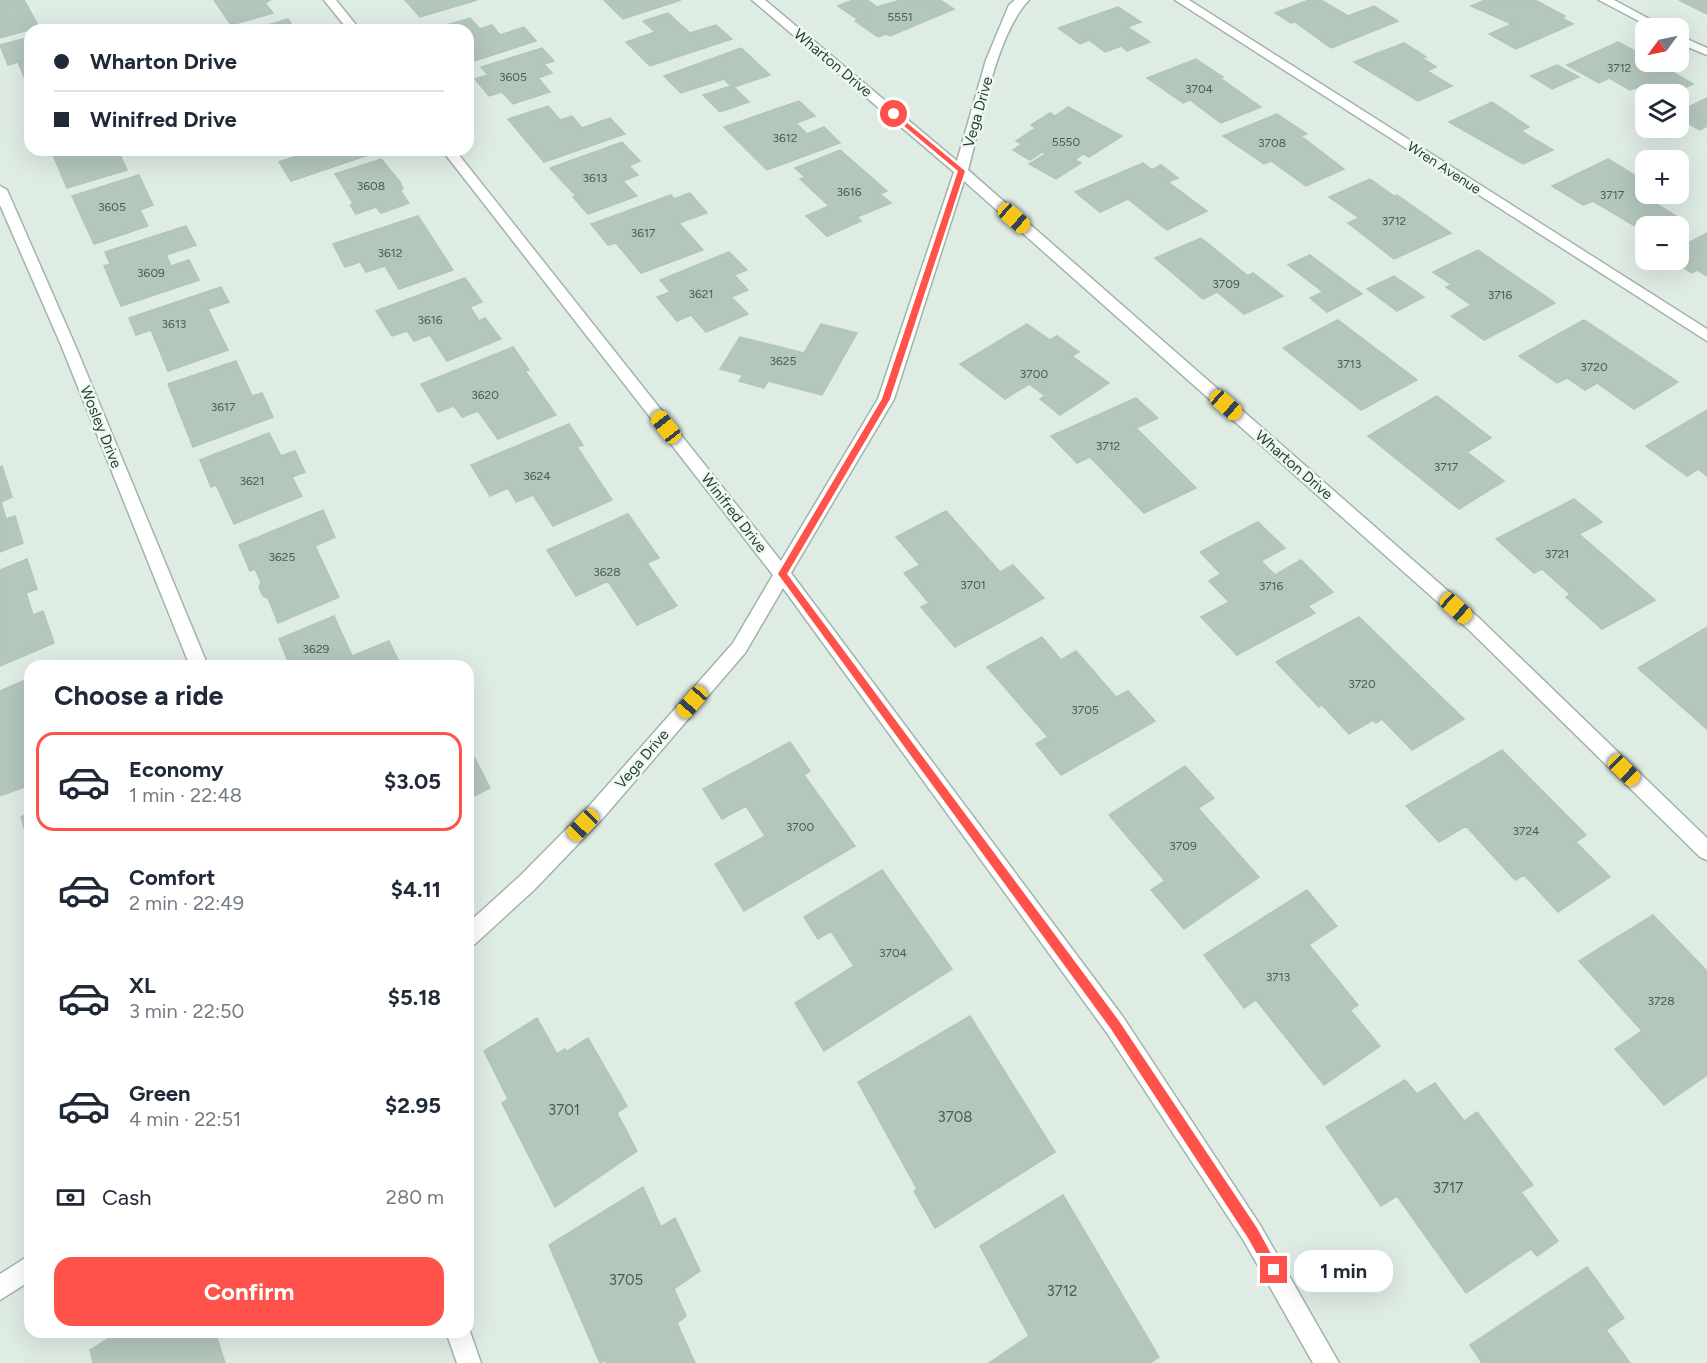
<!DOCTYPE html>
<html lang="en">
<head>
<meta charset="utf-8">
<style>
	:root { --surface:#fff; --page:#f6f6f7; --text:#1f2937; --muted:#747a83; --line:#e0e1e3; --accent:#ff524a }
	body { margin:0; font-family:Figtree,sans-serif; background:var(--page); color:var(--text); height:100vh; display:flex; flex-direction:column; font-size:22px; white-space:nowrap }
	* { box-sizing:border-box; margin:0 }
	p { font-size:20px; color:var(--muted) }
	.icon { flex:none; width:33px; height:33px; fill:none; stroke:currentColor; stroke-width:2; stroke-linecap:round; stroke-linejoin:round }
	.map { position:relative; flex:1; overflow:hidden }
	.sheet { position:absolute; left:24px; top:660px; width:450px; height:678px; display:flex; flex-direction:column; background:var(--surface); border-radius:18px; box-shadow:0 6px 24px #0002 }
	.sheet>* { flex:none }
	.guide { position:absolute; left:24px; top:24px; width:450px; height:132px; border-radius:18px; box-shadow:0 6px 24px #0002; display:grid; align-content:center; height:132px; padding:0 30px; background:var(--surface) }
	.needle { width:39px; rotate:237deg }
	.controls { position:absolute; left:1635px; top:18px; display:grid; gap:12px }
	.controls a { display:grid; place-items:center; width:54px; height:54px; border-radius:12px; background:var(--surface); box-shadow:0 6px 24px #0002; font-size:30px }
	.end { position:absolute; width:27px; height:27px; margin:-14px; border:8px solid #ff524a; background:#fff; box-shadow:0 0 0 3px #fff }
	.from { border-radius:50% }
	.bubble { position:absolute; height:42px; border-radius:18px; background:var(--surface); box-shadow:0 6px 24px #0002; font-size:20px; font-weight:700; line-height:42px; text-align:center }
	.car { position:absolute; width:18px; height:36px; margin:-18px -9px; border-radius:8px; box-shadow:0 0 4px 2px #0007; background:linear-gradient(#f5c518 24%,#345 0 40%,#f5c518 0 76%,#345 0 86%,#f5c518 0) }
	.guide b { display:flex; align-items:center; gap:21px; height:57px; font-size:22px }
	.guide b+b { border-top:2px solid var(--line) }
	.guide i { width:15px; height:15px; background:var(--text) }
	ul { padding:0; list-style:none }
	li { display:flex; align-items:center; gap:18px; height:99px; margin:0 12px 9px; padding:0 18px; border:3px solid transparent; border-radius:18px }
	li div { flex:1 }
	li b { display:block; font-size:22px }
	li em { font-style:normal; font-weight:700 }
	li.on { border-color:var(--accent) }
	li>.icon { width:54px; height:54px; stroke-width:1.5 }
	h2 { padding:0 30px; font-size:27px; line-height:72px }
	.pay { display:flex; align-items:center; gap:15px; height:66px; padding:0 30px; font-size:22px }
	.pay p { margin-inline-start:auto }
	.cta { display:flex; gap:12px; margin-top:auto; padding:12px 30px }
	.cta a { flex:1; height:69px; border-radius:18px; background:var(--accent); color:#fff; font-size:24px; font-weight:700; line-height:69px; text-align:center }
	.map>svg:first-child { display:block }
</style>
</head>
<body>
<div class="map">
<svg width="1707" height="1363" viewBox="0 0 1707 1363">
	<rect width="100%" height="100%" fill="#dfece4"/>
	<path fill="#b4c7bc" stroke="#b1c6b9" stroke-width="1.5" d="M0 0H24L39 27 0 38Z
		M214 0H270L265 3 273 13 231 25Z
		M405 0H477L420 17Z
		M604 0H681L623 19Z
		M853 0H867L877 7 901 0H940L954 9 890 36 886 34 878 37 855 21 870 16 857 19 838 6Z
		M1309 0H1321L1348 16 1374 6 1398 21 1331 48 1295 22 1291 23 1275 13Z
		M1485 0H1535L1565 16 1562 18 1573 24 1516 49 1489 34 1512 24 1471 6Z
		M1679 0H1707V14Z
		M1118 7 1141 22 1127 27 1150 42 1127 51 1121 46 1105 52 1089 40 1080 44 1058 28Z
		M668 13 690 33 716 25 732 39 650 66 626 42 655 32 643 21Z
		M470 18 480 29 492 25 500 35 524 27 536 41 468 63V30L433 29Z
		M288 19 295 30H268L265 26Z
		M30 37V83L27 84 18 62 8 65 0 45Z
		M1618 42 1646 57V62H1655L1693 84 1671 94H1658L1642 86 1630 90 1609 78 1599 83 1567 65Z
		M1404 43 1426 57 1422 58 1436 67 1427 71 1452 86 1418 101 1354 62Z
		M542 48 554 61 544 64 552 73 538 78 550 92 513 104 502 92 489 96 475 79 488 75 481 67Z
		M741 48 770 75 734 87 749 102 720 112 703 95 731 86 724 79 681 93 664 76Z
		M1196 59 1223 77 1220 78 1261 107 1221 123 1190 100 1183 103 1147 78Z
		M1557 65 1579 77 1552 89 1531 76Z
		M1707 98V126L1700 130 1678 118V112Z
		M799 101 815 116 796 123 807 134 824 127 840 143 767 170 724 127Z
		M1492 102 1529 127 1521 131 1553 150 1523 164 1449 122Z
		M548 106 560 120 572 116 582 128 610 118 625 134 544 162 508 119Z
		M1068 107 1122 136 1089 157 1083 154 1075 160 1081 163 1056 179 1029 164 1046 154 1042 152 1030 160 1013 150 1022 144 1016 141 1036 128 1031 125 1050 113 1055 116Z
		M1277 114 1307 134 1301 136 1344 169 1306 186 1271 161 1264 164 1223 136Z
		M622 142 640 161 629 166 638 175 623 181 637 196 588 214 573 197 576 196 550 168Z
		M51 150H137L120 155 127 170 67 188Z
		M315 150H372L374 153 291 181 279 162Z
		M840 150 887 191 880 194 891 203 857 217 861 221 827 236 806 216 829 206 800 179 805 177 795 168Z
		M381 159 400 182 403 189 400 190 409 203 381 213 376 207 356 214 350 205 353 203 335 174Z
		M1608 159 1644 181 1638 184 1646 189V194L1659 197 1651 201 1676 216 1656 226H1646L1645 232 1593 201 1583 205 1552 186Z
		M1143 163 1152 170 1161 165 1178 178 1168 182 1207 211 1167 230 1128 199 1100 212 1075 192Z
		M139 175 153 205 140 210 148 226 94 244 72 196Z
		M1370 179 1394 196 1397 195 1451 233 1394 259 1348 223 1359 218 1329 197Z
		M690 193 707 213 679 223 703 250 641 273 616 243 608 245 591 224 671 195 674 199Z
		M418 216 453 270 399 289 385 266 366 272 360 262 345 267 333 244Z
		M186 226 196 245 166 255 171 266 189 260 199 280 121 306 104 266 110 264 105 252Z
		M1707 233V276L1697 270 1692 273 1670 260H1678V248Z
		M1201 238 1248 276 1253 273 1283 296 1244 314 1217 292 1203 299 1155 258Z
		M1478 250 1555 303 1484 340 1451 316 1471 305 1446 287 1452 285 1433 272Z
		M729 252 747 270 734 275 748 290 731 297 748 314 706 332 691 315 677 321 657 297 670 292 660 280Z
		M1310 255 1362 294 1327 312 1310 298 1323 292 1288 265Z
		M1394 276 1424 297 1397 311 1367 289Z
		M465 278 482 302 470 307 479 321 485 318 501 339 447 361 430 335 414 341 407 331 392 336 376 311Z
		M221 287 229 302 208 309 228 350 168 371 151 330 136 335 129 318Z
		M1338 320 1417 380 1361 410 1283 348Z
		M1584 320 1678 382 1634 409 1597 383 1585 390 1567 378 1557 383 1519 356Z
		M821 324 857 333 822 395 768 381 764 388 739 381 743 375 720 369 740 337 804 353Z
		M1027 324 1050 340 1057 336 1079 352 1072 356 1109 383 1060 415 1040 399 1045 396 1029 384 1005 399 960 364Z
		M513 347 529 370 525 371 556 415 498 439 478 411 462 417 454 406 438 412 421 384Z
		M236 361 252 396 262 393 273 417 193 447 168 384Z
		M1437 396 1491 438 1467 452 1504 481 1459 509 1368 436Z
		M1136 398 1158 418 1136 428 1196 488 1144 513 1090 457 1077 463 1051 436Z
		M1707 410V476L1698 469 1687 476 1646 446Z
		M569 424 583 445 577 447 612 500 553 526 533 495 516 502 508 488 490 496 471 465Z
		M269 433 281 456 295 451 305 472 292 477 302 496 234 524 216 485 211 487 200 460Z
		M2 466 12 497 1 502 6 519 15 516 23 543 0 552V467Z
		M1574 499 1602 522 1579 534 1655 600 1602 629 1566 597 1570 594 1542 569 1534 573 1496 539Z
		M323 510 335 537 315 546 339 597 278 623 268 598 263 596 259 587 261 582 255 569 250 571 239 545Z
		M946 511 1000 572 1013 565 1044 598 955 647 921 607 929 603 904 573 920 565 896 537Z
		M628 514 659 558 647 563 677 606 637 625 608 581 576 596 547 550Z
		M1258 522 1285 548 1261 561 1275 575 1301 560 1333 592 1308 606 1315 613 1237 655 1201 617 1229 602 1209 581 1221 574 1200 552Z
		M27 559 37 589 26 593 33 615 43 611 54 643 0 666V570Z
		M334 616 352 656 389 641 401 666H290L279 639Z
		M1359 617 1464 719 1412 750 1382 719 1376 723 1373 720 1349 734 1322 705 1319 707 1276 662Z
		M1707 627V729L1638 668Z
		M1042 637 1061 660 1076 651 1116 697 1128 691 1155 721 1061 775 1036 744 1048 737 987 667Z
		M30 678V785L0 796V691Z
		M790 742 810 771 804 775 855 846 744 911 715 864 765 836 746 806 722 819 703 789Z
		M470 749 490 788 468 799V750Z
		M1502 750 1586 835 1576 842 1610 877 1558 912 1524 875 1515 880 1466 826 1439 842 1406 806Z
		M1185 766 1214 798 1198 808 1259 877 1184 929 1151 890 1165 881 1109 815Z
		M30 813V848L21 817Z
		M882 870 952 969 824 1051 795 1003 854 966 831 931 818 939 804 917Z
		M1307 890 1337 926 1309 945 1358 1005 1350 1010 1380 1046 1324 1085 1256 1000 1244 1008 1204 955Z
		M1653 915 1707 971V1075L1664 1105 1615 1049 1642 1031 1579 961Z
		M970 1016 1055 1152 935 1228 914 1191 917 1189 858 1082Z
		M537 1018 557 1054 565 1049 566 1052 588 1038 627 1106 617 1113 637 1151 555 1207 502 1103 508 1099 484 1051Z
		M1405 1080 1417 1094 1435 1083 1464 1121 1477 1112 1533 1185 1521 1192 1558 1241 1537 1256 1531 1249 1466 1293 1397 1196 1381 1206 1326 1127Z
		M643 1187 661 1227 675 1218 700 1271 674 1289 686 1316 677 1323 695 1363H606L605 1360 600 1363 549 1245Z
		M1063 1195 1159 1357 1150 1363H989L1029 1336 980 1246Z
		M1587 1267 1624 1318 1606 1330 1630 1363H1482L1470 1345Z
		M119 1332H215L225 1363H93L90 1350Z"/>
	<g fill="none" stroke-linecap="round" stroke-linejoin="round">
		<g stroke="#a1b4aa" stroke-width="3">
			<path id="minor" d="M324 0H336L360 30H348Z
				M752 0H765L957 161 986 60 1009 5 1015 0H1029C996 34 981 123 968 170L1480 619 1707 838V860L1700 857 1468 629 964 181 894 399 791 573 1123 1017 1260 1225 1339 1363H1313L1244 1241 1107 1033 783 588 745 653 604 817 534 890 475 944 468 947V923L520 876 590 805 733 643 773 575 442 150H455L781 561 878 399 954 172Z
				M1175 0H1189L1707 329V341Z
				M0 186 7 190 75 345 208 666H190L61 345 0 205Z
				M30 1255V1281L0 1300V1274Z
				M468 1326 481 1363H457L446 1332H468Z"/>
		</g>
		<g stroke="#a1b4aa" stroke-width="3">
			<path id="tertiary" d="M1599 0H1614L1666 28H1652Z
				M1678 35 1707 48V55L1678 43Z"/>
		</g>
		<use href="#minor" fill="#fff" fill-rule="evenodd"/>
		<use href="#tertiary" fill="#fff" fill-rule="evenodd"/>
	</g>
	<path fill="#ff524a" d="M894 112 965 171 890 399 787 574 1119 1021 1257 1228 1280 1270 1274 1277 1269 1275 1248 1238 1111 1029 778 574 882 399 958 171 891 115Z"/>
	<g text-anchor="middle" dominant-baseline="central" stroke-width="5" stroke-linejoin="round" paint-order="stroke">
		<g font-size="12" fill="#446052">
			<text x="900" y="17">5551</text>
			<text x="1619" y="68">3712</text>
			<text x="513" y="77">3605</text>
			<text x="1199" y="89">3704</text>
			<text x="785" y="138">3612</text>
			<text x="1066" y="142">5550</text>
			<text x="1272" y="143">3708</text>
			<text x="595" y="178">3613</text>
			<text x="371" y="186">3608</text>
			<text x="849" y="192">3616</text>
			<text x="1612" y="195">3717</text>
			<text x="112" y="207">3605</text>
			<text x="1394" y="221">3712</text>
			<text x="643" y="233">3617</text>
			<text x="390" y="253">3612</text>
			<text x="151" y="273">3609</text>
			<text x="1226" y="284">3709</text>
			<text x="701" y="294">3621</text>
			<text x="1500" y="295">3716</text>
			<text x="430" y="320">3616</text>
			<text x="174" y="324">3613</text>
			<text x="783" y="361">3625</text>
			<text x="1349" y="364">3713</text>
			<text x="1594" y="367">3720</text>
			<text x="1034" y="374">3700</text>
			<text x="485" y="395">3620</text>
			<text x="223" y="407">3617</text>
			<text x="1108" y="446">3712</text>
			<text x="1446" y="467">3717</text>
			<text x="537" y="476">3624</text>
			<text x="252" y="481">3621</text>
			<text x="1557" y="554">3721</text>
			<text x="282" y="557">3625</text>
			<text x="607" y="572">3628</text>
			<text x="973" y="585">3701</text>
			<text x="1271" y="586">3716</text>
			<text x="316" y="649">3629</text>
			<text x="1362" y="684">3720</text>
			<text x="1085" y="710">3705</text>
			<text x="800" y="827">3700</text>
			<text x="1526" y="831">3724</text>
			<text x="1183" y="846">3709</text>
			<text x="893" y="953">3704</text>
			<text x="1278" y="977">3713</text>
			<text x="1661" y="1001">3728</text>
		</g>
		<g font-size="14" fill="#1e3e2f" stroke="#f0f8f2">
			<text transform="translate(1444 168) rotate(33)">Wren Avenue</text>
		</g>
		<g font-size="15" fill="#1e3e2f" stroke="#f0f8f2">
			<text transform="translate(833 63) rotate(40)">Wharton Drive</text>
			<text transform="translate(978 112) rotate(-74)">Vega Drive</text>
			<text transform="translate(101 427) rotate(68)">Wosley Drive</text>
			<text transform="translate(1294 465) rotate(41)">Wharton Drive</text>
			<text transform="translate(734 513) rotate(52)">Winifred Drive</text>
			<text transform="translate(642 759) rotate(-49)">Vega Drive</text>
		</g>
		<g font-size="15" fill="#446052">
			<text x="564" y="1110">3701</text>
			<text x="955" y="1117">3708</text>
			<text x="1448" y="1188">3717</text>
			<text x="626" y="1280">3705</text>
			<text x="1062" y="1291">3712</text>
		</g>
	</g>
</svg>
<div class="controls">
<a><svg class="needle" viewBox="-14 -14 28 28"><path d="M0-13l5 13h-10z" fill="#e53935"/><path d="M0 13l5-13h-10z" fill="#747a83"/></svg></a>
<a><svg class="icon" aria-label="layers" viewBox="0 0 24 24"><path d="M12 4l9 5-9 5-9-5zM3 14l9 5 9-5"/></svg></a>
<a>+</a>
<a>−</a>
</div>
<i class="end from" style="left:894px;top:114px"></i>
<i class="end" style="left:1274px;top:1270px"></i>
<div class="bubble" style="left:1294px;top:1250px;width:99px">1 min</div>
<i class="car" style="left:1014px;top:218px;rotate:131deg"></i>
<i class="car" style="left:1226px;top:405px;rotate:131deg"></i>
<i class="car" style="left:666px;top:427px;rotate:322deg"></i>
<i class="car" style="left:1456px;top:608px;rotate:132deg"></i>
<i class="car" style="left:692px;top:702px;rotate:221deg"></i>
<i class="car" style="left:1624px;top:770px;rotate:134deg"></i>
<i class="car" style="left:583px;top:825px;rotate:224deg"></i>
<div class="guide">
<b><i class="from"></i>Wharton Drive</b>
<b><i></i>Winifred Drive</b>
</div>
<section class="sheet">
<h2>Choose a ride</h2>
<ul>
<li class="on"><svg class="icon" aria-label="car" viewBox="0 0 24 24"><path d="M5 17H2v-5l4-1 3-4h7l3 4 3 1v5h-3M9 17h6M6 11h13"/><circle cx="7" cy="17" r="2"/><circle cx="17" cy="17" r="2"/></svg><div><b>Economy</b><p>1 min · 22:48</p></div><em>$3.05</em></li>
<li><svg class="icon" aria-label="car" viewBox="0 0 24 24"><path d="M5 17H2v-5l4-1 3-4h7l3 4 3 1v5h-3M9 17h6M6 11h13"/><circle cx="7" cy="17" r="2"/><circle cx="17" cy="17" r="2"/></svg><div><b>Comfort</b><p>2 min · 22:49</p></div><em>$4.11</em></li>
<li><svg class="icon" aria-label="car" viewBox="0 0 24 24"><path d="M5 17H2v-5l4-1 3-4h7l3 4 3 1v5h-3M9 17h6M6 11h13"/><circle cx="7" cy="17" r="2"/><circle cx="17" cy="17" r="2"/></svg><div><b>XL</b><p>3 min · 22:50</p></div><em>$5.18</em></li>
<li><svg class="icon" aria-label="car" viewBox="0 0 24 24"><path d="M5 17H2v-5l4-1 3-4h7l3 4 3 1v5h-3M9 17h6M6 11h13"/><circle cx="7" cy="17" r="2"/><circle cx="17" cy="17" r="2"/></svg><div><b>Green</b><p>4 min · 22:51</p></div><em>$2.95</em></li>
</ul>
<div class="pay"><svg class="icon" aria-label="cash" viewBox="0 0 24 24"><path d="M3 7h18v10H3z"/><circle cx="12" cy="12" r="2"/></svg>Cash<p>280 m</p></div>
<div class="cta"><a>Confirm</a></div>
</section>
</div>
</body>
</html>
